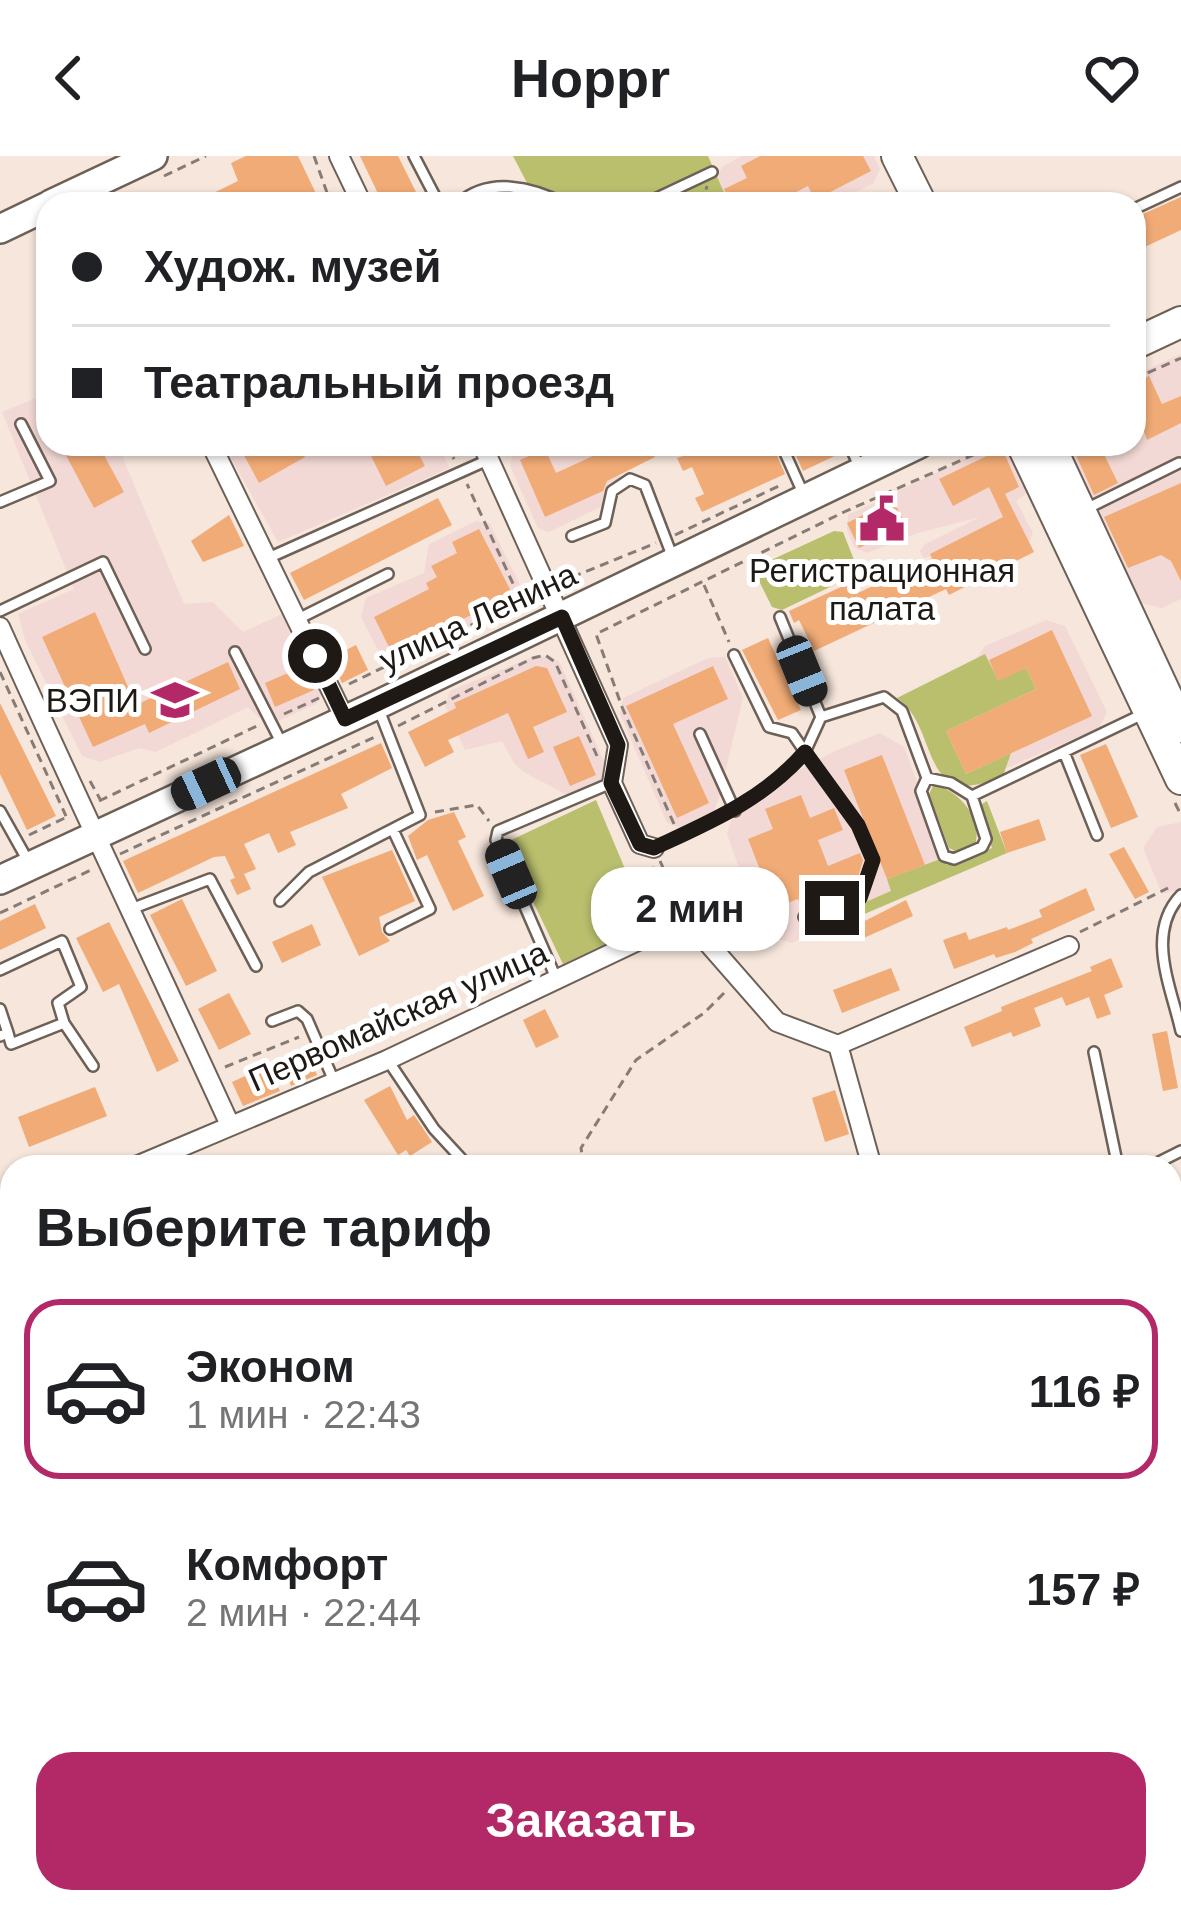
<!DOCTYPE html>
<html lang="ru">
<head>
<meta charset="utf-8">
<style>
	:root { --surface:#fff; --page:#f2f2f2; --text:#202124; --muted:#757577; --line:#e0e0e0; --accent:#b32967 }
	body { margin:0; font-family:Arial,sans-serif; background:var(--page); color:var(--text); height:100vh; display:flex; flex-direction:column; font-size:45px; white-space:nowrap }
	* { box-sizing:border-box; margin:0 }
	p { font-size:39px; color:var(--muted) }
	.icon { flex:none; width:66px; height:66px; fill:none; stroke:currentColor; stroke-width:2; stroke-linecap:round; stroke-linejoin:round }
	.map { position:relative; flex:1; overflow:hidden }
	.panel { position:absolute; left:0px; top:999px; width:1182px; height:759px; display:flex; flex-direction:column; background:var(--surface); border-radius:36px 36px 0 0; box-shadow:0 3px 9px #0004 }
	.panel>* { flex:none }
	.top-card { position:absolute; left:36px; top:36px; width:1110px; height:264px; border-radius:36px; box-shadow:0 3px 9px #0004; display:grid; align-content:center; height:264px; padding:0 36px; background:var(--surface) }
	.end { position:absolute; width:54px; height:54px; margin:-27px; border:15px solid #1e1915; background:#fff; box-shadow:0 0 0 6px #fff }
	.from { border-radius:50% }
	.bubble { position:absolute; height:84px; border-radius:36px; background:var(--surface); box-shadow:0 3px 9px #0004; font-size:39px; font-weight:700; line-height:84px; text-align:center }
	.car { position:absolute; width:36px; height:72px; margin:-36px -18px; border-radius:15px; box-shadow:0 0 9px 3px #0007; background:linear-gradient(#222 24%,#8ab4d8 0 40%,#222 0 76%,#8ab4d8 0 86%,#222 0) }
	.top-card b { display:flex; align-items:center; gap:42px; height:114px; font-size:45px }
	.top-card b+b { border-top:3px solid var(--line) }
	.top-card i { width:30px; height:30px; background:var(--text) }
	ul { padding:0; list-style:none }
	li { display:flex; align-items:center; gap:36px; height:180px; margin:0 24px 18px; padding:0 12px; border:6px solid transparent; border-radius:36px }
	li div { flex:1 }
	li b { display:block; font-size:45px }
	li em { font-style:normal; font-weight:700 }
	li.active { border-color:var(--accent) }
	li>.icon { width:108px; height:108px; stroke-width:1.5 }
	h2 { padding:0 36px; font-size:54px; line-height:144px }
	.primary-button { display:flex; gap:24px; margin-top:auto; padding:24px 36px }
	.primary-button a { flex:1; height:138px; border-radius:36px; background:var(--accent); color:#fff; font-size:48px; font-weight:700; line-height:138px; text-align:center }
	header { display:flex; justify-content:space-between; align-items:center; height:156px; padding:0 36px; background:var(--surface); font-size:54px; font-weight:700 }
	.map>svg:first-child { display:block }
</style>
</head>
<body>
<header><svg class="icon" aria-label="back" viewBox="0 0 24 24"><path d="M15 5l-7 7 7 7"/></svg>Hoppr<svg class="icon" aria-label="heart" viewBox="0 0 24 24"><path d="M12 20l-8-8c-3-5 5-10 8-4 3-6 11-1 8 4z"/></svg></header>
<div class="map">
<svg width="1181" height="1756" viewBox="0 0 1181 1756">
	<rect width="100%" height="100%" fill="#f6e6db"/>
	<path fill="#f3d9d5" d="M742 0H874L880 13 873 28 829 48H720L712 30 722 11Z
		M1181 198V443L1162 452 1137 446 1059 288H1134V219Z
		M48 237V288H117L184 448 213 446 243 476 282 458 297 494 313 502 325 531 318 547 276 566 258 561 248 551 156 596 139 592 100 606 82 600 25 484 18 458 74 433 2 256Z
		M223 288H438L450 312 278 386Z
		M532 288H596L609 295 622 326 617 343 549 376 538 372 510 310 513 297Z
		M992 290 1014 294 1028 327 1025 339 1016 345 1033 377 1029 387 923 402 920 395 925 388 980 361 918 377 867 397 854 391 847 374 848 359Z
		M476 365 490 368 520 429 516 447 397 507 381 500 361 461 366 442 424 417 429 388Z
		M1046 464 1065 470 1107 556 1099 572 962 631 938 559 985 490Z
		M537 499 559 505 607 612 599 629 569 640 524 616 514 607 502 585 465 594 445 550 450 535Z
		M725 501 743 542 719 642 713 658 681 672 667 667 620 558 623 542 708 502Z
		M880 577 904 591 944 699 937 727 791 787 762 777 727 678 737 646 833 596Z
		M1181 666V733L1162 738 1143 692 1157 671Z"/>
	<path fill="#b9bf6d" d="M513 0H708L729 48H538Z
		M834 375 843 376 858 414 855 419 782 454 772 451 756 419 758 410Z
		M985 498 998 524 1026 512 1036 533 946 575 966 618 1011 597 1003 620C917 658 941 572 897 542Z
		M934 628C960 636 983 662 975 689L957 696 949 692 929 638Z
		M596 644 628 720 654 710 672 757 563 808 505 687Z
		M987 645 1007 697 827 774 822 765 891 735 887 723 943 702 947 709 992 692 979 650Z
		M0 1299 12 1307V1451L0 1448Z
		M426 1746H803L782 1756H413Z"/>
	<path fill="#f1ab76" d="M246 0H298L321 48H191L238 25 231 7Z
		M360 0H398L422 48H383Z
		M760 0H863L871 15 815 44 808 30 773 48H731L724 33 747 22 741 10Z
		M1181 41V74L1134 96V62Z
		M1149 220 1162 248 1181 240V267L1147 284 1144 275 1134 280V227Z
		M60 288H98L124 336 94 352Z
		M238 288H298L305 301 259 327Z
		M365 288H413L425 310 386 330Z
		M619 288H648L655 301 607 325 603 335 545 361 520 304 545 293 556 317Z
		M721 288H772L785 318 702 356 695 342 704 338 692 311 683 315 677 302Z
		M791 288H840L843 296 803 315Z
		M1071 288H1099L1118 327 1094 339Z
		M995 296 1005 299 1019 331 1005 338 1034 396 949 439 946 433 814 495 799 464 794 467 789 455 854 425 860 436 932 402 930 398 1003 361 989 331 953 350 939 323Z
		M1181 327V425L1171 405 1161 399 1128 412 1104 361Z
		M438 342 452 369 304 444 290 417Z
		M893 344 906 369 859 392 847 367Z
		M229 359 244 390 203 406 191 385Z
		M479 373 513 439 392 497 374 461 429 433 426 427 437 421 431 410 457 397 452 386Z
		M95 456 136 549 228 506 240 533 149 577 145 568 93 591 42 481Z
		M1052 474 1092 560 966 618 946 575 1036 533 1026 512 998 525 989 504Z
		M768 482 801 554 778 564 742 494Z
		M356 489 368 514 342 527 330 502Z
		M304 510 314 534 275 551 265 527Z
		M536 510 547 512 567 556 533 571 544 596 528 603 508 557 448 584 454 596 425 611 408 576 456 552 454 547Z
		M713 510 728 543 673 568 709 647 677 662 626 550Z
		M0 547 56 660 27 674 0 618Z
		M579 580 596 619 570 630 553 591Z
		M381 587 392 612 341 638 348 652 290 676 296 689 278 697 269 677 244 688 256 713 244 718 251 733 237 739 230 724 235 722 225 700 214 701 138 737 123 705Z
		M1106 588 1138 661 1111 672 1080 599Z
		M882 599 925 709 887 723 844 614Z
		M801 639 810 662 834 652 843 674 818 684 828 710 860 697 863 704 858 721 835 730 837 735 801 749 798 743 775 752 748 683 773 673 765 653Z
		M454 656 466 681 458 685 484 740 453 755 427 699 417 704 408 680 428 664Z
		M1039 663 1046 684 1007 697 1000 676Z
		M1124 691 1149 736 1135 743 1109 698Z
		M392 694 415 745 379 761 382 776 390 785 359 800 322 721Z
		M1086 732 1095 754 1031 783 1033 787 1015 796 996 802 994 798 954 813 943 784 966 776 969 784 1007 771 1008 774 1042 761 1039 754Z
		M182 743 217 815 186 830 150 759Z
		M906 744 913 760 857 785 851 772Z
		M35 748 46 772 0 794V765Z
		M109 766 179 905 157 916 119 828 103 836 76 782Z
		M312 768 321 789 282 807 272 786Z
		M1111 802 1123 831 1104 839 1111 858 1097 863 1089 841 1066 850 1062 841 1034 852 1041 870 1013 881 1011 876 972 891 964 871 1002 855 1001 851 1092 815 1090 811Z
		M891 812 900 834 842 857 833 834Z
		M229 837 251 878 219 894 198 853Z
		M545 853 559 881 536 892 523 864Z
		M1167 875 1178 932 1163 935 1152 878Z
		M306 893 317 919 291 930 282 904Z
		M267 910 280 935 243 950 232 926Z
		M390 930 407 964 414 959 432 986 410 1000 406 994 398 999 364 944Z
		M95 931 107 960 29 991 18 961Z
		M835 934 849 978 825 986 812 942Z"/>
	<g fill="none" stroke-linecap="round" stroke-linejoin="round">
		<g stroke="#6d6056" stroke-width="14">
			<path id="service" d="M414 0 439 48
				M458 48C489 20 532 31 565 48
				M644 48 712 16
				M1134 53 1181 31
				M781 288 803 337
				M849 288 859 310
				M0 346 50 325 21 268
				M1084 354 1179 307
				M572 380 605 367 612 335 630 323 645 329 673 402
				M266 403 490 303
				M0 455 103 406 145 493
				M298 463 388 418
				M235 496 281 586
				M734 499 769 571 792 577 805 596 821 561 780 461
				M821 561 884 541 902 555 927 622 951 627 972 640 1145 557
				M700 578 735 655
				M1064 596 1097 679
				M927 622 921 635 944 700 954 703 982 691 986 683 972 640
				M0 655 28 705
				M654 692C710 666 763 644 805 596L858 669 873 704 860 742 804 761
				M1181 739C1145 777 1171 830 1181 875
				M280 745 309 716 420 659 379 554
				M131 753 210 723 256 810
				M390 773 430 753 393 674
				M0 814 62 785 81 831 58 847 64 867 93 910
				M556 822 496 684 498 675 611 627
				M0 853 8 877 0 880
				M272 865 298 855 307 863 334 925
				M8 877 11 888 64 867
				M1094 896 1118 1011
				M389 906 434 973 469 1011
				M1149 1011 1181 995"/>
		</g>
		<g stroke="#6d6056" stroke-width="22">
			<path id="minor" d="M339 0 362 48
				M211 288 345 563
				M482 288 618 589 612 627 640 688 654 692
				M0 471C75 638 154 803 230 969
				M838 889 1069 790
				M134 1011 387 904 686 762 777 866 838 889 872 1011
				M0 1069 12 1064
				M0 1189 12 1195
				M1170 1313 1181 1316
				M0 1746 12 1730
				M1030 1746 1037 1756"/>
		</g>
		<g stroke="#6d6056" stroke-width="32">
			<path id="secondary" d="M51 48 153 0
				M0 73 48 50
				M0 724 377 549 919 288"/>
		</g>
		<g stroke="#6d6056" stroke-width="34">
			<path id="primary" d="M897 0 921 48
				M1134 188 1181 166
				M1022 288 1181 623
				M1049 288 1181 571"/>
		</g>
		<path stroke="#877c75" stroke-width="3" stroke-dasharray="9 6" stroke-linecap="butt" d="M314 0 331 48
			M164 20 206 0
			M702 48 707 30
			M1134 223 1181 202
			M446 288 454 303
			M675 379 781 329
			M559 416 570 422 656 387
			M704 429 729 486
			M0 516 66 660
			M349 528 521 445 467 328
			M284 558 319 542
			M398 570 533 502 545 499 555 506 597 600
			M90 625 100 643
			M99 645 259 569
			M1175 647 1181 659
			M435 656 477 649 489 665
			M674 668 622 551 596 478 844 356 998 288
			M29 679 69 660
			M120 698 379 579
			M660 705 678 745
			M0 757 91 714
			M1080 776 1168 732
			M225 911 299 881
			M584 1011 581 992 636 904 704 857 727 834"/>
		<use href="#service" stroke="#fff" stroke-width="9"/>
		<use href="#minor" stroke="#fff" stroke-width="18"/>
		<use href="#secondary" stroke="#fff" stroke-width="27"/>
		<use href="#primary" stroke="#fff" stroke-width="30"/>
	</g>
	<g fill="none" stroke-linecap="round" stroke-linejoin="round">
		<path stroke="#1e1915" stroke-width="15" d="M315 500 345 563 562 461 618 589 611 627 640 688 654 692C710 666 763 644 805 596L858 669 873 704 860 742 832 752"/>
	</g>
	<defs>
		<g id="civic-bare" transform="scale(3.6)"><path d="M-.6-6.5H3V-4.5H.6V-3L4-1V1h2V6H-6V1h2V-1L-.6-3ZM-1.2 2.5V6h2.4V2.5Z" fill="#b32967" stroke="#fff" stroke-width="2.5" paint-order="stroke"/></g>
		<g id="university-bare" transform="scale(3.6)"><path d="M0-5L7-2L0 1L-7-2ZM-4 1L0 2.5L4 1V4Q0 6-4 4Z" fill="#b32967" stroke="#fff" stroke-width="2.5" paint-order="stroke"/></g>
	</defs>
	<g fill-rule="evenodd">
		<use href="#civic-bare" x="882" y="363"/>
		<use href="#university-bare" x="175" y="544"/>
	</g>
	<g text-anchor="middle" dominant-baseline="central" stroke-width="10" stroke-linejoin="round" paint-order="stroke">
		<g font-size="33" fill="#1e1915" stroke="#fff">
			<text x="882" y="414">Регистрационная<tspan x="882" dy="38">палата</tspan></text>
			<text x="139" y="544" text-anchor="end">ВЭПИ</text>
		</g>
		<g font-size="33" fill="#1e1915" stroke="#fff">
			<text transform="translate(478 461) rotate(-25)">улица Ленина</text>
			<text transform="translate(398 860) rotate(-24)">Первомайская улица</text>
		</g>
	</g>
</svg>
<i class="end from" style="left:315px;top:500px"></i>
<i class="end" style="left:832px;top:752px"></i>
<div class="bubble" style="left:591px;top:711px;width:198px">2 мин</div>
<i class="car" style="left:802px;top:515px;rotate:158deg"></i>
<i class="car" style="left:206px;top:628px;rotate:245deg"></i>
<i class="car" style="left:511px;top:718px;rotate:337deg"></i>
<div class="top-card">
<b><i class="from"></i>Худож. музей</b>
<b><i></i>Театральный проезд</b>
</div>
<section class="panel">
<h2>Выберите тариф</h2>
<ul>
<li class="active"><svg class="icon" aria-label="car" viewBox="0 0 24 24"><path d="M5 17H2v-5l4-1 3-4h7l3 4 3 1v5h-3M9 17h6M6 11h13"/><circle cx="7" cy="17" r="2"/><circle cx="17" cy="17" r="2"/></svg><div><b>Эконом</b><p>1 мин · 22:43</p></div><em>116 ₽</em></li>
<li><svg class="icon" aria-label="car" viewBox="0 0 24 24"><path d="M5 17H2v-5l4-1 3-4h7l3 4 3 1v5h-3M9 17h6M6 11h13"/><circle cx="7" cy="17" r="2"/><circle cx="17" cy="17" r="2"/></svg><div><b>Комфорт</b><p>2 мин · 22:44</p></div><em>157 ₽</em></li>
</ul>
<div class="primary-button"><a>Заказать</a></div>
</section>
</div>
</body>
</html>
